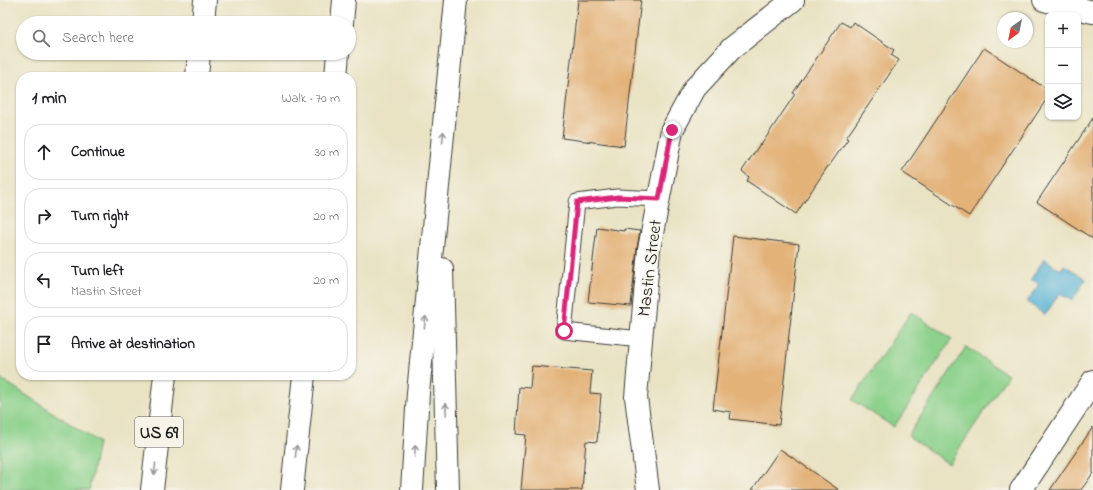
<!DOCTYPE html>
<html lang="en">
<head>
<meta charset="utf-8">
<style>
  body { margin:0; font-family:"Indie Flower",sans-serif; background:#f2f2f2; color:#202124 }
  .controls { position:absolute; right:12px; top:12px; display:grid; overflow:hidden; border-radius:8px; box-shadow:0 1px 3px #0004 }
  .controls button { width:36px; height:36px; display:grid; place-items:center; padding:0; border:0; border-bottom:1px solid #e0e0e0; background:#fff; color:#202124; font:20px sans-serif }
  .compass { position:absolute; left:997px; top:12px; width:36px; height:36px; border-radius:50%; background:#fff; box-shadow:0 1px 3px #0004; rotate:213deg }
  .stop { position:absolute; width:12px; height:12px; margin:-9px; border:3px solid #db2777; border-radius:50%; background:#fff }
  .stop.end { background:#db2777; border-color:#fff; box-shadow:0 1px 4px #0008 }
  .list { margin:0; padding:0; list-style:none }
  h2 { display:flex; justify-content:space-between; align-items:center; height:52px; margin:0; padding:0 16px; font-size:17px }
  h2 small { font-size:13px; font-weight:400; color:#757577 }
  .list li { display:grid; grid-template-columns:26px 1fr auto; gap:12px; align-items:center; box-sizing:border-box; height:56px; margin:0 8px 8px; padding:0 8px; border:1px solid #e0e0e0; border-radius:16px }
  .list b { display:block; font-size:15px; white-space:nowrap }
  .list p { margin:0; font-size:13px; white-space:nowrap; color:#757577 }
  .list em { font-size:13px; font-style:normal; color:#757577 }
  .icon { flex:none; width:22px; height:22px; fill:none; stroke:currentColor; stroke-width:2; stroke-linecap:round; stroke-linejoin:round }
  .map { position:relative; flex:none; width:1093px; height:490px; overflow:hidden }
  .search { position:absolute; background:#fff; box-shadow:0 1px 3px #0004; left:16px; top:16px; width:340px; height:44px; display:flex; align-items:center; gap:10px; box-sizing:border-box; padding:0 14px; border-radius:22px; color:#757577; font-size:15px }
  .panel { position:absolute; background:#fff; box-shadow:0 1px 3px #0004; left:16px; top:72px; width:340px; height:308px; border-radius:16px }
  .map>svg:first-child { display:block }
  .green { fill:#8cd18c; stroke:#547654 }
  .water { fill:#58b3d6; stroke:#3a6879 }
  .building { fill:#e3b279 }
  .lines { fill:none; stroke-linecap:round; stroke-linejoin:round }
  .service-casing { stroke:#3b3a35; stroke-width:17 }
  .minor-casing { stroke:#3b3a35; stroke-width:24 }
  .motorway-casing { stroke:#3b3a35; stroke-width:24 }
  .service { stroke:#fff; stroke-width:15 }
  .minor { stroke:#fff; stroke-width:22 }
  .motorway { stroke:#fff; stroke-width:22 }
  .oneway { stroke:#999 }
  .route { stroke:#db2777; stroke-width:5 }
  .labels { text-anchor:middle; stroke-width:3; stroke-linejoin:round; paint-order:stroke }
  .shield { fill:#f7f3e8; stroke:#5e5c59; stroke-width:1 }
  .shield-label { font-size:17px; font-weight:bold; fill:#1c1c1c }
  .street-label { font-size:18px; fill:#1c1c1c; stroke:#f7f3e8 }
</style>
</head>
<body>
<div class="map">
<svg width="1093" height="490" viewBox="0 0 1093 490">
  <rect width="100%" height="100%" fill="#f7f3e8"/>
  <filter id="ink" filterUnits="userSpaceOnUse"><feTurbulence type="fractalNoise" baseFrequency=".025" numOctaves="2"/><feDisplacementMap in="SourceGraphic" scale="8" xChannelSelector="R" yChannelSelector="G"/><feConvolveMatrix kernelMatrix="1 2 1 2 8 2 1 2 1" color-interpolation-filters="sRGB"/></filter>
  <filter id="wash" filterUnits="userSpaceOnUse"><feTurbulence type="fractalNoise" baseFrequency=".012" numOctaves="4" result="noise"/><feDisplacementMap in="SourceGraphic" scale="16" xChannelSelector="R" yChannelSelector="G"/><feGaussianBlur stdDeviation="0.9" result="paint"/><feColorMatrix in="noise" values="0 0 0 0 0 0 0 0 0 0 0 0 0 0 0 0 0 1.4 0 .05"/><feComposite in="paint" operator="in"/></filter>
  <g filter="url(#wash)">
    <rect width="100%" height="100%" fill="#e9e3c4"/>
    <g class="green">
      <polygon points="911,312 952,339 894,427 852,400"/>
      <polygon points="966,347 1008,375 949,464 908,436"/>
      <polygon points="0,378 98,442 89,490 0,490"/>
    </g>
    <polygon class="water" points="1044,259 1061,270 1064,265 1086,279 1072,301 1060,293 1045,315 1027,302 1039,284 1031,279"/>
    <g id="blocks">
      <g class="building">
        <polygon points="578,0 641,0 624,146 562,138"/>
        <polygon points="841,22 850,27 853,22 894,50 891,55 899,60 846,138 848,139 829,166 828,166 796,214 747,181 749,177 742,171 760,144 761,145 795,94 793,93"/>
        <polygon points="984,48 1048,90 1048,97 969,216 902,172"/>
        <polygon points="1093,118 1093,239 1037,202"/>
        <polygon points="597,227 624,231 624,229 640,231 637,248 631,306 588,302"/>
        <polygon points="733,236 799,244 779,425 730,419 731,412 713,409"/>
        <polygon points="532,366 592,371 590,393 601,394 597,442 586,441 582,490 521,490 526,435 516,434 519,387 530,388"/>
        <polygon points="1093,427 1093,473 1081,490 1050,490"/>
        <polygon points="780,449 812,471 839,490 752,490"/>
      </g>
    </g>
  </g>
  <g filter="url(#ink)">
    <use href="#blocks" fill-opacity="0" stroke="#3b3a35" stroke-width="1"/>
    <g class="lines">
      <defs>
        <polyline id="service" points="641,339 564,331 577,202 617,197 659,199"/>
        <g id="minor">
          <polyline points="1044,0 1093,12"/>
          <polyline points="648,490 636,397 649,249 672,130 695,88 732,48 793,0"/>
          <polyline points="1021,490 1093,381"/>
        </g>
        <g id="motorway">
          <polyline points="203,23 205,0"/>
          <polyline points="342,23 344,0"/>
          <polyline points="197,77 199,53"/>
          <polyline points="336,77 338,53"/>
          <polyline points="442,269 448,490"/>
          <polyline points="152,490 165,375"/>
          <polyline points="292,490 304,375"/>
          <polyline points="412,490 418,393 456,0"/>
        </g>
      </defs>
      <use href="#service" class="service-casing"/>
      <use href="#minor" class="minor-casing"/>
      <use href="#motorway" class="motorway-casing"/>
      <use href="#service" class="service"/>
      <use href="#minor" class="minor"/>
      <use href="#motorway" class="motorway"/>
    </g>
    <defs><path id="oneway-shaft" d="M-6 0H5M1.5-3L5.5 0L1.5 3" fill="none" stroke-width="1.6" stroke-linecap="round" stroke-linejoin="round"/></defs>
    <g class="oneway">
      <use href="#oneway-shaft" transform="translate(443 137) rotate(-85)"/>
      <use href="#oneway-shaft" transform="translate(425 322) rotate(-84)"/>
      <use href="#oneway-shaft" transform="translate(446 409) rotate(-92)"/>
      <use href="#oneway-shaft" transform="translate(296 451) rotate(-84)"/>
      <use href="#oneway-shaft" transform="translate(415 451) rotate(-86)"/>
      <use href="#oneway-shaft" transform="translate(155 469) rotate(96)"/>
    </g>
  </g>
  <g class="lines" filter="url(#ink)">
    <polyline class="route" points="564,331 577,202 618,197 659,199 672,130"/>
  </g>
  <g class="labels">
    <rect class="shield" x="135" y="417" width="48" height="30" rx="3"/>
    <g class="shield-label">
      <text x="159" y="438">US 69</text>
    </g>
    <g class="street-label">
      <text transform="translate(649 268) rotate(-83)" y="6">Mastin Street</text>
    </g>
  </g>
</svg>
<div class="controls">
<button>+</button>
<button>−</button>
<button><svg class="icon" aria-label="layers" viewBox="0 0 24 24"><path d="M12 4l9 5-9 5-9-5zM3 14l9 5 9-5"/></svg></button>
</div>
<svg class="compass" viewBox="-18 -18 36 36"><path d="M0-13l5 13h-10z" fill="#e53935"/><path d="M0 13l5-13h-10z" fill="#757577"/></svg>
<div class="stop" style="left:564px;top:331px"></div>
<div class="stop end" style="left:672px;top:130px"></div>
<div class="search"><svg class="icon" aria-label="search" viewBox="0 0 24 24"><circle cx="10" cy="10" r="6"/><path d="M15 15l6 6"/></svg>Search here</div>
<section class="panel">
<h2>1 min<small>Walk · 70 m</small></h2>
<ul class="list">
<li><svg class="icon" aria-label="ahead" viewBox="0 0 24 24"><path d="M12 20V5M6 11l6-6 6 6"/></svg><div><b>Continue</b></div><em>30 m</em></li>
<li><svg class="icon" aria-label="right" viewBox="0 0 24 24"><path d="M7 20v-9h11M14 6l5 5-5 5"/></svg><div><b>Turn right</b></div><em>20 m</em></li>
<li><svg class="icon" aria-label="left" viewBox="0 0 24 24"><path d="M17 20v-9H6M10 6l-5 5 5 5"/></svg><div><b>Turn left</b><p>Mastin Street</p></div><em>20 m</em></li>
<li><svg class="icon" aria-label="arrive" viewBox="0 0 24 24"><path d="M6 21V4h12l-3 4 3 4H6"/></svg><div><b>Arrive at destination</b></div></li>
</ul>
</section>
</div>
</body>
</html>
